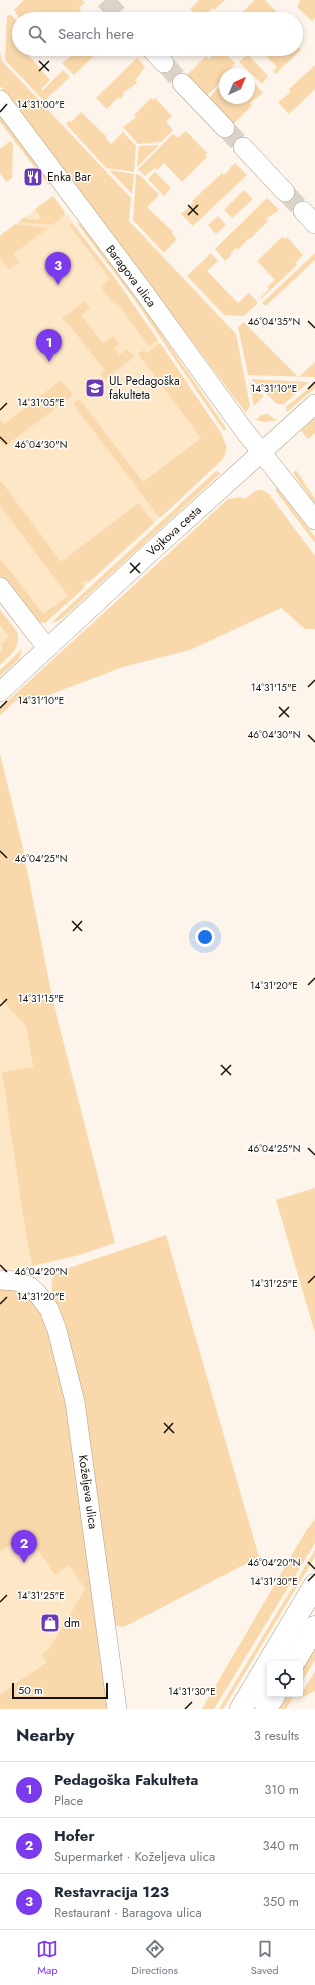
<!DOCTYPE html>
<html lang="en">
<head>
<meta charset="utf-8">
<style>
  body { margin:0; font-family:Jost,sans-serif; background:#f2f2f3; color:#1f2937 }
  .controls { position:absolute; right:12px; bottom:12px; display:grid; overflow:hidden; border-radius:4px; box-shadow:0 2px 6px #0003 }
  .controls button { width:36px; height:36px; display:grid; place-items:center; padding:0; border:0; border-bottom:1px solid #e0e1e3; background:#fff; color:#1f2937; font:20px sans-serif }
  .compass { position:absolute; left:219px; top:68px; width:36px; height:36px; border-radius:50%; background:#fff; box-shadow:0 2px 6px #0003; rotate:44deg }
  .scale { position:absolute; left:12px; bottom:10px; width:96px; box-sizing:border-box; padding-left:4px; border:2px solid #18120a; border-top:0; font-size:11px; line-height:14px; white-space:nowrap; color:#18120a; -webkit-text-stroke:3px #fff; paint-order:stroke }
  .you { position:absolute; left:205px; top:937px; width:14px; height:14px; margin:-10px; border:3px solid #fff; border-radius:50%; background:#1a73e8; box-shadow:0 0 0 6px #1a73e833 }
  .badge { display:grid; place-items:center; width:26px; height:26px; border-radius:50%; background:#7c3aed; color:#fff; font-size:13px; font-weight:700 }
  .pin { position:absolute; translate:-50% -33px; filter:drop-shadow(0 1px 2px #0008) }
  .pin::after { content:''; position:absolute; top:21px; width:14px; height:12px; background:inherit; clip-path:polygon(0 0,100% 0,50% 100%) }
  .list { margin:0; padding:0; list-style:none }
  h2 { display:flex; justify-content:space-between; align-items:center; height:52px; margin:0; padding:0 16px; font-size:17px }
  h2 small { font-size:13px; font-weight:400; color:#747a83 }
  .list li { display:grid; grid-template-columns:26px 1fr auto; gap:12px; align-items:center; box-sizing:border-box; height:56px; padding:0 16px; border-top:1px solid #e0e1e3 }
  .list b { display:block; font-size:15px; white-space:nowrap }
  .list p { margin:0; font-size:13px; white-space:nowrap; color:#747a83 }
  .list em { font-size:13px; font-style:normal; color:#747a83 }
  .icon { flex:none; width:22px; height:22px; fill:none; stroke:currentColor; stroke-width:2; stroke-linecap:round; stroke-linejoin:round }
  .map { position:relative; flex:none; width:315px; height:1709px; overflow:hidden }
  .search { position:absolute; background:#fff; box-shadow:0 2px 6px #0003; left:12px; right:12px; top:12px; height:44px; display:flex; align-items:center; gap:10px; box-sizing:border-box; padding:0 14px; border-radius:22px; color:#747a83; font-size:15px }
  .sheet { height:220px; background:#fff }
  nav { display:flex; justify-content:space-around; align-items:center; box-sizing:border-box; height:56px; border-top:1px solid #e0e1e3; background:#fff; font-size:11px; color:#747a83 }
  nav a { display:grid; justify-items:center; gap:2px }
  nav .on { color:#7c3aed }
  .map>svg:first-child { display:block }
  .built { fill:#fee7c7 }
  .green { fill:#f9d9ac }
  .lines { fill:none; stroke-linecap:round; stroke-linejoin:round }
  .minor-tunnel { stroke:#dbd3c9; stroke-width:19; stroke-dasharray:19 10; stroke-linecap:butt }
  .minor-casing { stroke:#ad9c84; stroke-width:20 }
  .major-casing { stroke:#ad9c84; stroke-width:23 }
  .minor { stroke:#fff; stroke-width:19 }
  .major { stroke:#fff; stroke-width:22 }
  .ticks { fill:none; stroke:#18120a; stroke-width:1.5 }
  .labels { text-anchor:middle; stroke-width:3; stroke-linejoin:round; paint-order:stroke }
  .poi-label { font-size:12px; fill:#18120a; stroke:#fff; text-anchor:start }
  .street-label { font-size:12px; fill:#18120a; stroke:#fff }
  .ticks-label { font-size:10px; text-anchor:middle; fill:#18120a; stroke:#fff; stroke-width:3; stroke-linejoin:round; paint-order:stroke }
</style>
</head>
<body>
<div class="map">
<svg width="315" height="1709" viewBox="0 0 315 1709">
  <rect width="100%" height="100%" fill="#fdf5eb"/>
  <g class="built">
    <polygon points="53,196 117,281 221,433 227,448 223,459 45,623 41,623 0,577 0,236"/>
    <polygon points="0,610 17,631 18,637 15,651 0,665"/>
    <polygon points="0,998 26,1026 33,1068 2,1072 24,1222 32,1266 0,1271"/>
    <polygon points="27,1533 55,1574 69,1565 85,1589 49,1649 41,1654 47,1662 0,1694 0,1552"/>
  </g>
  <g class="green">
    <polygon points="24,0 82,0 85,3 79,8 81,11 75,16 76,19 20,19 14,10"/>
    <polygon points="199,0 225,0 214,10 212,8 203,19 200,19 190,9"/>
    <polygon points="255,0 265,0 282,18 235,19"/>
    <polygon points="300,0 315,0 315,18 312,21 297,7"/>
    <polygon points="7,15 11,15 19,23 19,49 26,52 50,80 41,89 43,90 63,70 70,77 44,101 5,60"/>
    <polygon points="296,45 301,50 275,74 273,72 277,67 259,49 250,57 268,76 262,84 239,62 253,49 296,49"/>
    <polygon points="75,49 101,49 74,75 62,63 75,53 73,50"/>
    <polygon points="222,50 235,63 224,78 204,99 184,78 206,56 208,59"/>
    <polygon points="0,52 2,61 131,198 129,221 236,334 250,406 246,413 0,86"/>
    <polygon points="137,58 145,67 135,80 137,83 123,93 124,95 120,99 118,97 107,109 96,98"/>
    <polygon points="315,65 315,89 289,114 278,102 291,92 289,89"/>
    <polygon points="249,78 263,93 250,103 252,106 231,126 206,101 225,80 225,98 249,98"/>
    <polygon points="151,98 153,100 155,98 172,116 166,122 173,130 161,142 138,144 123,127 136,117 134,115"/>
    <polygon points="81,112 107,137 106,138 111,144 123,132 136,146 134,172 106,168 66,124 69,121 71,122"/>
    <polygon points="0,115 51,183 48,185 0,122"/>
    <polygon points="186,131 207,153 205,155 207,157 182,182 164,163 157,170 154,168 145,176 138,169 173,134 178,138"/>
    <polygon points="10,141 13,144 12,178 6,182 0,173 0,149"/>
    <polygon points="159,145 137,167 139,146"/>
    <polygon points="235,163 247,175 193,226 181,214 194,203 192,201 222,173 224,175 230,169 230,168"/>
    <polygon points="109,170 134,174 132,194"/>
    <polygon points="155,172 171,188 164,196 148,179"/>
    <polygon points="136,174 140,175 159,195 147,207 173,232 172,234 177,239 164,253 133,220"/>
    <polygon points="244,190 253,199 232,218 224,210"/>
    <polygon points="53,196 64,211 64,216 52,225 19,222 23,218 37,220 41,217 35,209"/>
    <polygon points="267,198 279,210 266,219 268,221 250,239 249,238 238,250 236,248 230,254 231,255 225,261 215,249"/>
    <polygon points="218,216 226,225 216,234 208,225"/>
    <polygon points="76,222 82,225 137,298 226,428 224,431 134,299"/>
    <polygon points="72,223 117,281 158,340 149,346 117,303 115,305 101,287 110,279 69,225"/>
    <polygon points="15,224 48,228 13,254 19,262 9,269 0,258 0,236"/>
    <polygon points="282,237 285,239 287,237 303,255 295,263 297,265 261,299 260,298 269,289 267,287 275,280 257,261"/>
    <polygon points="211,253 218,261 207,271 238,303 249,293 258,303 244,316 224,315 187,276"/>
    <polygon points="315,253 315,260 266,306 262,303"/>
    <polygon points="85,301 90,308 81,315 103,343 113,336 119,344 114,348 119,355 127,349 134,357 104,380 101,374 105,371 68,323 67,324 62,318"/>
    <polygon points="244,322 297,376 300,376 315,362 315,377 248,375 238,327"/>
    <polygon points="160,343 221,433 227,448 223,459 160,518 73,404 79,399 143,482 201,438 138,354 144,350 147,353"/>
    <polygon points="251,379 309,382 284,404 277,404"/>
    <polygon points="61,380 73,395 4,447 0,441 0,419 4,424"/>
    <polygon points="249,382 264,396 254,406"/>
    <polygon points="315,383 315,388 287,412 286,407"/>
    <polygon points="267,414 277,420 265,422 256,420 261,415"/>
    <polygon points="315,418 315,433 308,439 301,431"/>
    <polygon points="296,470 315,499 315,504 293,473"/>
    <polygon points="216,471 221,473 65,616 58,621 51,623"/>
    <polygon points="0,480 61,562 139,503 154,523 89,582 86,580 82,584 84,588 45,623 37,621 28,614 0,577 0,558 43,614 68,596 0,506"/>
    <polygon points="277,488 315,537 315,543 275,490"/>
    <polygon points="257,490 261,490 268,493 315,556 315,629 305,629 281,608 190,650 123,667 20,706 18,699 0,715 0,708 228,499 242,497 245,499"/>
    <path d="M0,610C21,636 27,640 0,665V653L3,648L1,644L9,637L0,625Z"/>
    <polygon points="22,649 19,659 0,676 0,670"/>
    <polygon points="0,754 22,844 52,997 115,1243 80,1255 32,1266 24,1222 2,1072 33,1067 26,1026 0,998"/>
    <polygon points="315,1188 315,1333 276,1200"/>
    <path d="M166,1235L259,1557L132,1623L123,1627L114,1625L59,1309C54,1298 49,1289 53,1276L66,1269Z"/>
    <polygon points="0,1286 11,1287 36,1299 53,1336 78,1463 110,1709 0,1709 0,1694 47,1662 41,1654 49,1649 85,1589 69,1565 55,1575 27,1533 0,1552"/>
    <polygon points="315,1519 315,1543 214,1709 202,1709 307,1529"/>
    <polygon points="315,1550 315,1557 223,1709 219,1709"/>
    <polygon points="315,1641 315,1660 300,1685 300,1666"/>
    <polygon points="315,1671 315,1691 298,1699"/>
    <polygon points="283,1694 295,1694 286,1709 274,1709"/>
  </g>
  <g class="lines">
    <g class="minor-tunnel">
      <polyline points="105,0 122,19"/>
      <polyline points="164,63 182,83"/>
      <polyline points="225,128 243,147"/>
      <polyline points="285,192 303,211"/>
    </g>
    <defs>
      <g id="minor">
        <polyline points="151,49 164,63"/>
        <polyline points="182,83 225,128"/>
        <polyline points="0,100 141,288 243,429 315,520"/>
        <polyline points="243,147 285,192"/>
        <polyline points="303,211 315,224"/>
        <polyline points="0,587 47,648"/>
        <polyline points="0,692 153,550 315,404"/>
        <polyline points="0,1280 16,1281 29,1286 36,1292 49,1309 57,1330 75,1402 117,1709"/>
      </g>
      <g id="major">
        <polyline points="293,1664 315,1627"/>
        <polyline points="241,1709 315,1585"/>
        <polyline points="266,1709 275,1694"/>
      </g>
    </defs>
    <use href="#minor" class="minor-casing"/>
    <use href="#major" class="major-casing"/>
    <use href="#minor" class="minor"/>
    <use href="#major" class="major"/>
  </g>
  <path class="ticks" d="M39,61L49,71M39,71L49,61M0,112L7,104M188,205L198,215M188,215L198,205M308,321L315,328M308,389L315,382M0,410L7,403M0,437L7,444M130,563L140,573M130,573L140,563M308,687L315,680M279,707L289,717M0,708L7,701M279,717L289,707M308,735L315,742M0,851L7,858M72,921L82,931M73,931L82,921M308,985L315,978M0,1006L7,999M221,1065L231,1075M221,1075L231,1065M308,1148L315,1155M0,1265L7,1272M308,1283L315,1276M0,1304L7,1297M164,1423L174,1433M164,1433L173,1423M308,1562L315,1569M308,1581L315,1574M0,1602L7,1595M185,1709L192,1702"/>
  <defs>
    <symbol id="restaurant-square" viewBox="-11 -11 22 22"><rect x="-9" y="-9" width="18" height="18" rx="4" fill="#683bb3" stroke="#fff"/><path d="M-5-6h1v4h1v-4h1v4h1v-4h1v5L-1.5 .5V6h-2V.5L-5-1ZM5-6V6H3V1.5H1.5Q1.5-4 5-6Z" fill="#fff"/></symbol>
    <symbol id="university-square" viewBox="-11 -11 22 22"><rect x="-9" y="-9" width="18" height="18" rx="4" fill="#683bb3" stroke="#fff"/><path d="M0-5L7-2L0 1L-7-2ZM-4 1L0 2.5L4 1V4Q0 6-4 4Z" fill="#fff"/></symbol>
    <symbol id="shop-square" viewBox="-11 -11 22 22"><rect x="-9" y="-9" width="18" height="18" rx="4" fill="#683bb3" stroke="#fff"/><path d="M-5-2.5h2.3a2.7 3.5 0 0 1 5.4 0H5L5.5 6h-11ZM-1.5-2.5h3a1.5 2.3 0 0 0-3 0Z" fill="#fff"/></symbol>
  </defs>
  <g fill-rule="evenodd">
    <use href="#restaurant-square" x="22" y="166" width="22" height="22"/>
    <use href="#university-square" x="84" y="377" width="22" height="22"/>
    <use href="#shop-square" x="39" y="1612" width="22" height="22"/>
  </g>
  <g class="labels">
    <g class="poi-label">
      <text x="47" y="181">Enka Bar</text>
      <text x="109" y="385">UL Pedagoška<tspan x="109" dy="14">fakulteta</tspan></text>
      <text x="64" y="1627">dm</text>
    </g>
    <g class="street-label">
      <text transform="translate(131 276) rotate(53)" y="4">Baragova ulica</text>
      <text transform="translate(174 531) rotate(-42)" y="4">Vojkova cesta</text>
      <text transform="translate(88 1492) rotate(82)" y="4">Koželjeva ulica</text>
    </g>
  </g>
  <g class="ticks-label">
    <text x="41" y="108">14°31'00"E</text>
    <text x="274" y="325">46°04'35"N</text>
    <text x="274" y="392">14°31'10"E</text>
    <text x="41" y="406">14°31'05"E</text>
    <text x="41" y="448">46°04'30"N</text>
    <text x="274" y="691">14°31'15"E</text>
    <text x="41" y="704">14°31'10"E</text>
    <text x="274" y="738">46°04'30"N</text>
    <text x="41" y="862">46°04'25"N</text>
    <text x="274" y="989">14°31'20"E</text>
    <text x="41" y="1002">14°31'15"E</text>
    <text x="274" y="1152">46°04'25"N</text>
    <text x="41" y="1275">46°04'20"N</text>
    <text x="274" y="1287">14°31'25"E</text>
    <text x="41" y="1300">14°31'20"E</text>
    <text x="274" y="1566">46°04'20"N</text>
    <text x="274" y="1585">14°31'30"E</text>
    <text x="41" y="1599">14°31'25"E</text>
    <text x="192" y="1695">14°31'30"E</text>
  </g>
</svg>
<div class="controls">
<button><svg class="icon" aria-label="locate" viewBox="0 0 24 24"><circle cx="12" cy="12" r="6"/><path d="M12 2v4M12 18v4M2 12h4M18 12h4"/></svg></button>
</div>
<svg class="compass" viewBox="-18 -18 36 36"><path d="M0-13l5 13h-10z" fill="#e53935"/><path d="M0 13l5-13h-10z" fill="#747a83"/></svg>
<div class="scale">50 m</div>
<div class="you"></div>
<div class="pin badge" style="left:49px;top:362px">1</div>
<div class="pin badge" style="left:24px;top:1563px">2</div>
<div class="pin badge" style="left:58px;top:285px">3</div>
<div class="search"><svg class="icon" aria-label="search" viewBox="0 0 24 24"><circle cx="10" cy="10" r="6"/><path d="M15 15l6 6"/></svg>Search here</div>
</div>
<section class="sheet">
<h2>Nearby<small>3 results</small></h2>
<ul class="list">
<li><span class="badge">1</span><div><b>Pedagoška Fakulteta</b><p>Place</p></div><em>310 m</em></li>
<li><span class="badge">2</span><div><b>Hofer</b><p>Supermarket · Koželjeva ulica</p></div><em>340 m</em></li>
<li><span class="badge">3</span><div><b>Restavracija 123</b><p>Restaurant · Baragova ulica</p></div><em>350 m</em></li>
</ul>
</section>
<nav>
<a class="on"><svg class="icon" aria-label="map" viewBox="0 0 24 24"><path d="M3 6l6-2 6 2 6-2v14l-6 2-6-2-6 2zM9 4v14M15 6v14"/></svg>Map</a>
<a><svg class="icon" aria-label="directions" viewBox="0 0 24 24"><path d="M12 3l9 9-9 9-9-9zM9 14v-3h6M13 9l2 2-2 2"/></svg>Directions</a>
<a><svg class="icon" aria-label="saved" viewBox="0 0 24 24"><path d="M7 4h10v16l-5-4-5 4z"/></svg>Saved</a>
</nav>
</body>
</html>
